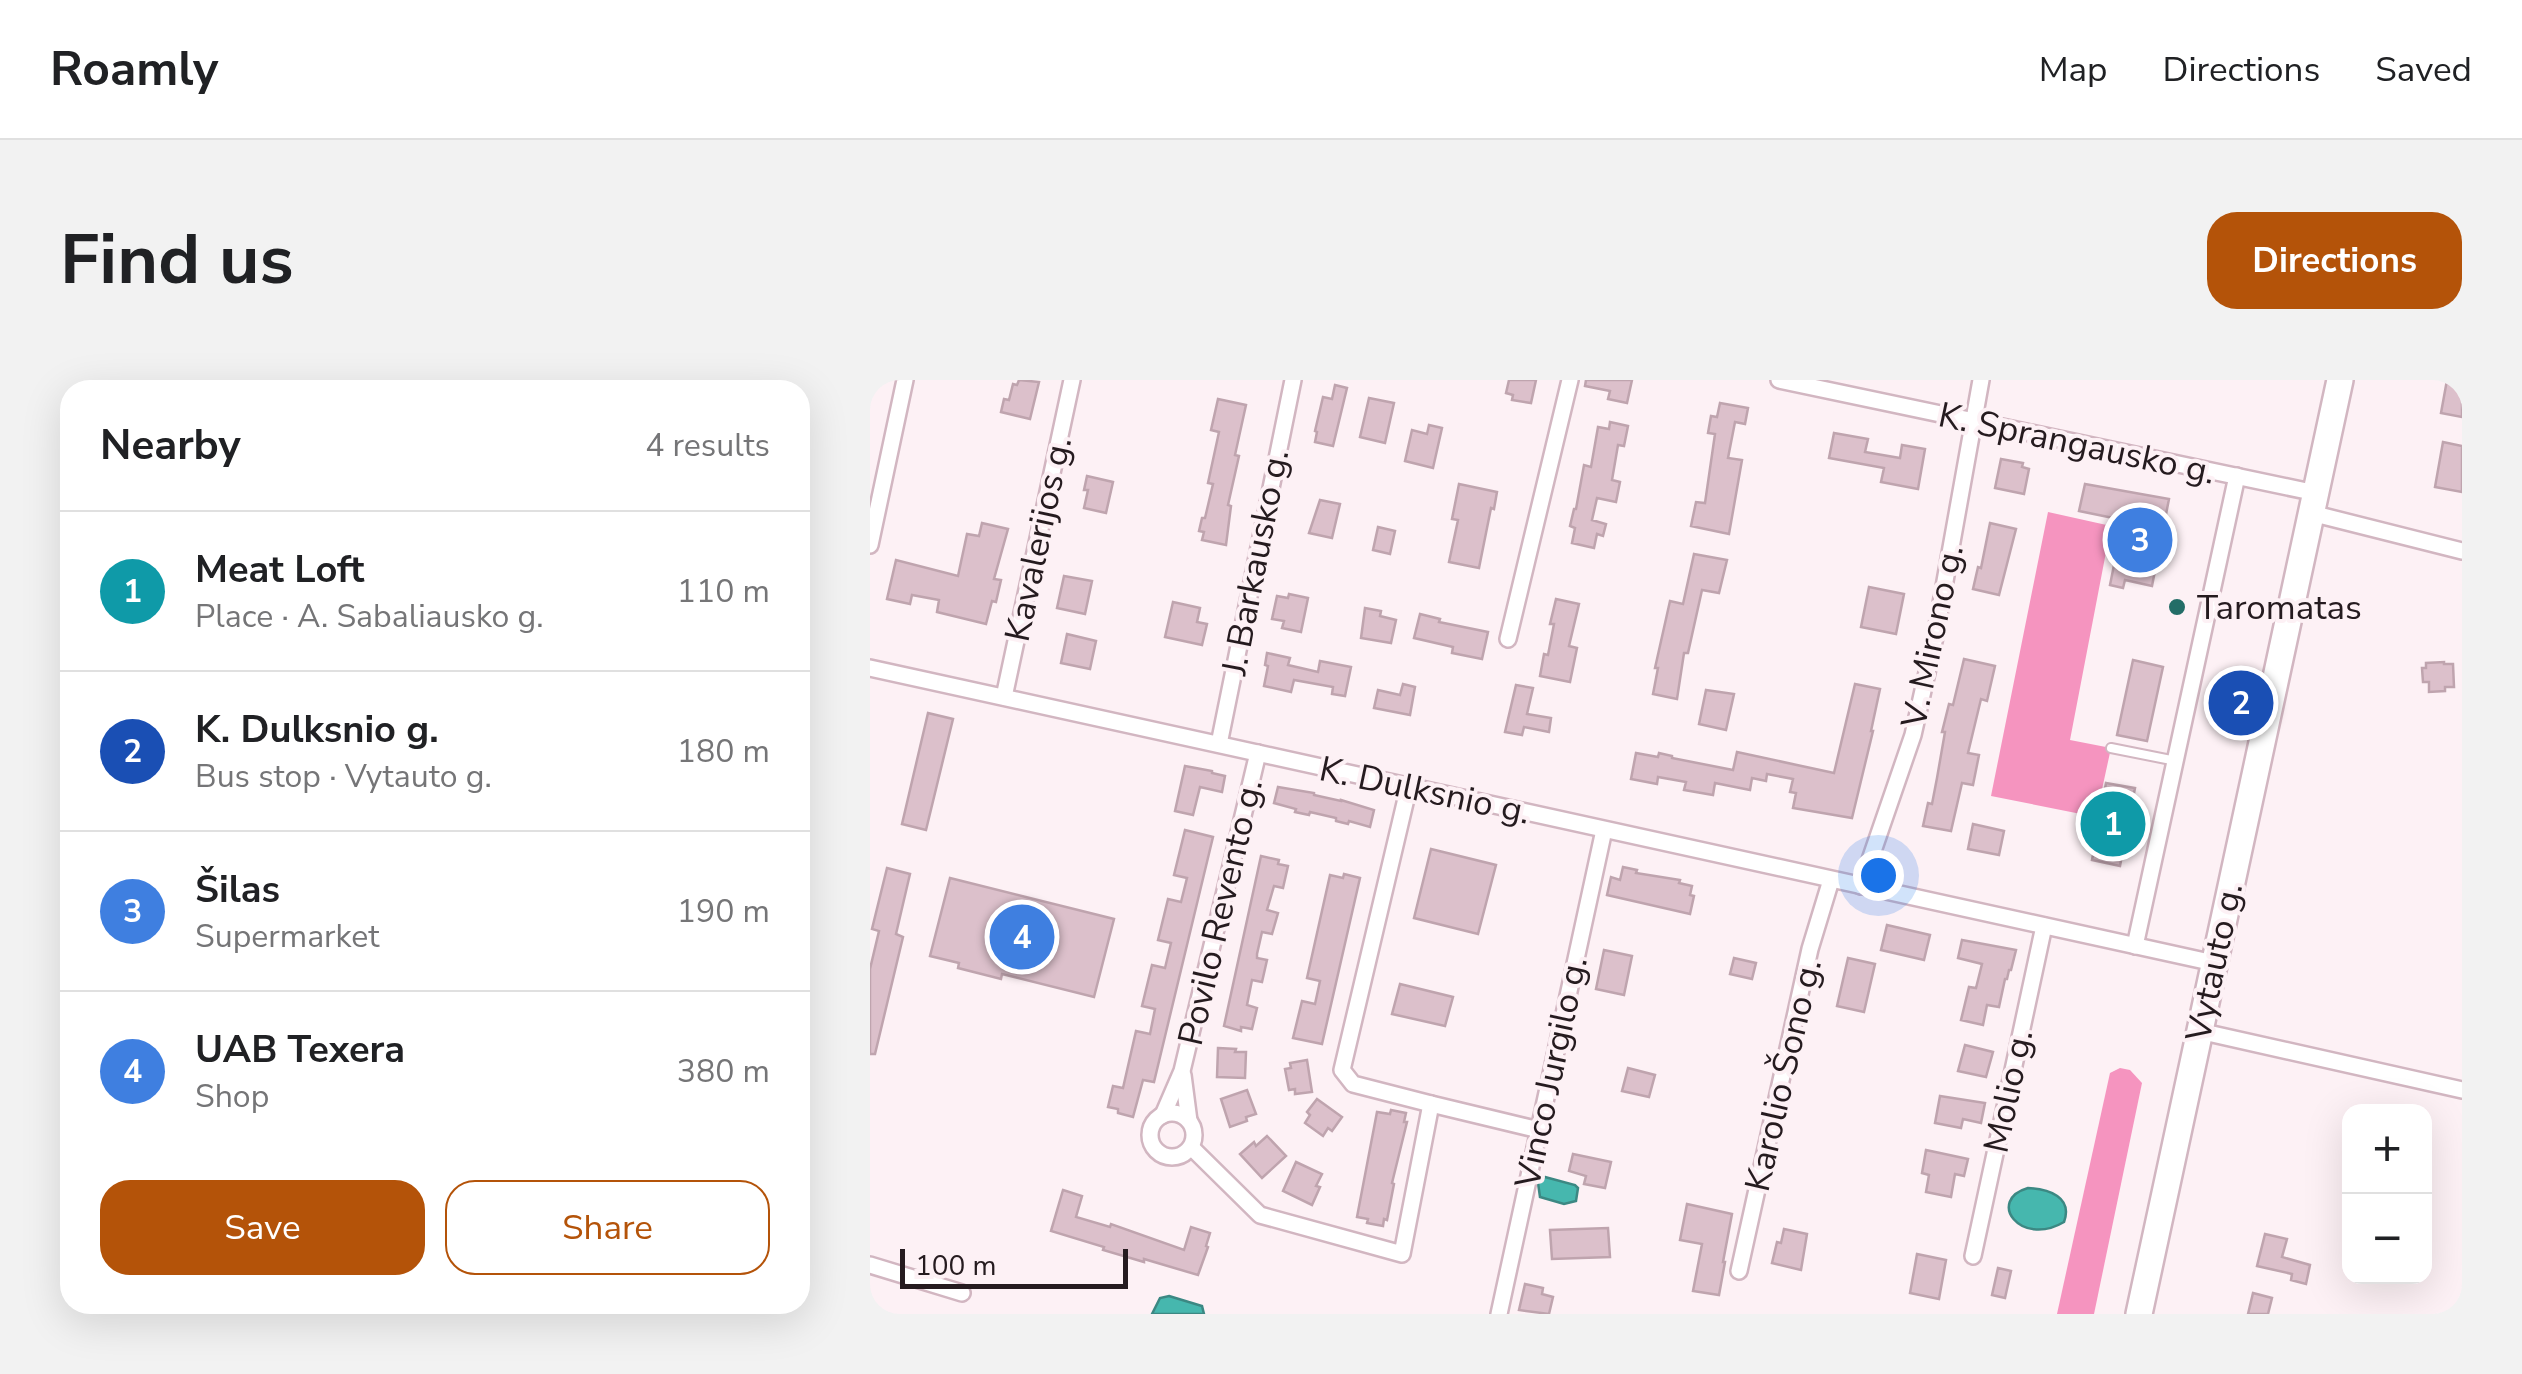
<!DOCTYPE html>
<html lang="en">
<head>
<meta charset="utf-8">
<style>
  body { margin:0; font-family:"Nunito Sans",sans-serif; background:#f2f2f2; color:#202124 }
  .controls { position:absolute; right:30px; bottom:30px; display:grid; overflow:hidden; border-radius:20px; box-shadow:0 10px 40px #0002 }
  .controls button { width:90px; height:90px; display:grid; place-items:center; padding:0; border:0; border-bottom:2px solid #e0e0e0; background:#fff; color:#202124; font:50px sans-serif }
  .scale { position:absolute; left:30px; bottom:25px; width:228px; box-sizing:border-box; padding-left:10px; border:5px solid #251b1f; border-top:0; font-size:28px; line-height:35px; white-space:nowrap; color:#251b1f; -webkit-text-stroke:8px #fdf1f5; paint-order:stroke }
  .you { position:absolute; left:1008px; top:495px; width:35px; height:35px; margin:-25px; border:8px solid #fff; border-radius:50%; background:#1a73e8; box-shadow:0 0 0 15px #1a73e833 }
  .badge { display:grid; place-items:center; width:65px; height:65px; border-radius:50%; background:#b45309; color:#fff; font-size:32px; font-weight:700 }
  .pin { position:absolute; translate:-50% -50%; border:5px solid #fff; box-shadow:0 2px 10px #0006 }
  .list { margin:0; padding:0; list-style:none }
  h2 { display:flex; justify-content:space-between; align-items:center; height:130px; margin:0; padding:0 40px; font-size:42px }
  h2 small { font-size:32px; font-weight:400; color:#757577 }
  .list li { display:grid; grid-template-columns:65px 1fr auto; gap:30px; align-items:center; box-sizing:border-box; height:160px; padding:0 40px; border-top:2px solid #e0e0e0 }
  .list b { display:block; font-size:38px; white-space:nowrap }
  .list p { margin:0; font-size:32px; white-space:nowrap; color:#757577 }
  .list em { font-size:32px; font-style:normal; color:#757577 }
  .actions { display:flex; gap:20px; padding:30px 40px }
  .actions a { flex:1; padding:22px 0; border:2px solid #b45309; border-radius:30px; text-align:center; font-size:35px; color:#b45309 }
  .actions .main { background:#b45309; color:#fff }
  .map { position:relative; flex:none; width:1592px; height:934px; overflow:hidden; border-radius:30px }
  header { display:flex; align-items:center; gap:60px; box-sizing:border-box; height:140px; padding:0 50px; background:#fff; border-bottom:2px solid #e0e0e0 }
  header strong { font-size:48px }
  nav { display:flex; gap:55px; margin-inline-start:auto; font-size:35px }
  .intro { display:flex; align-items:center; justify-content:space-between; box-sizing:border-box; height:240px; padding:0 60px }
  h1 { margin:0; font-size:70px }
  .button { padding:25px 45px; border-radius:30px; background:#b45309; color:#fff; font-size:35px; font-weight:700 }
  main { display:flex; gap:60px; padding:0 60px }
  aside { flex:1; background:#fff; border-radius:30px; box-shadow:0 10px 40px #0002 }
  .map>svg:first-child { display:block }
  .forest { fill:#f594bf }
  .water { fill:#46b7ae; stroke:#3c8883; stroke-width:2.5 }
  .building { fill:#dcc0cb; stroke:#bfa4ae; stroke-width:2.5 }
  .lines { fill:none; stroke-linecap:round; stroke-linejoin:round }
  .lane-casing { stroke:#d2b6c1; stroke-width:12 }
  .street-casing { stroke:#d2b6c1; stroke-width:20 }
  .primary-casing { stroke:#d2b6c1; stroke-width:30 }
  .lane { stroke:#fff; stroke-width:8 }
  .street { stroke:#fff; stroke-width:15 }
  .primary { stroke:#fff; stroke-width:25 }
  .poi-dot { fill:#236d67; stroke:#fdf1f5; stroke-width:4 }
  .labels { text-anchor:middle; stroke-width:8; stroke-linejoin:round; paint-order:stroke }
  .street-label { font-size:35px; fill:#251b1f; stroke:#fdf1f5 }
  .poi-label { font-size:35px; fill:#251b1f; stroke:#fdf1f5; text-anchor:start }
</style>
</head>
<body>
<header>
<strong>Roamly</strong>
<nav><a>Map</a><a>Directions</a><a>Saved</a></nav>
</header>
<div class="intro"><h1>Find us</h1><a class="button">Directions</a></div>
<main>
<aside>
<h2>Nearby<small>4 results</small></h2>
<ul class="list">
<li><span class="badge" style="background:#0f9aa8">1</span><div><b>Meat Loft</b><p>Place · A. Sabaliausko g.</p></div><em>110 m</em></li>
<li><span class="badge" style="background:#1a4fb4">2</span><div><b>K. Dulksnio g.</b><p>Bus stop · Vytauto g.</p></div><em>180 m</em></li>
<li><span class="badge" style="background:#3f7fe0">3</span><div><b>Šilas</b><p>Supermarket</p></div><em>190 m</em></li>
<li><span class="badge" style="background:#3f7fe0">4</span><div><b>UAB Texera</b><p>Shop</p></div><em>380 m</em></li>
</ul>
<div class="actions"><a class="main">Save</a><a>Share</a></div>
</aside>
<div class="map">
<svg width="1592" height="934" viewBox="0 0 1592 934">
  <rect width="100%" height="100%" fill="#fdf1f5"/>
  <g class="forest">
    <polygon points="1178,132 1241,146 1200,360 1241,368 1226,437 1121,416"/>
    <polygon points="1250,688 1260,690 1272,703 1224,934 1187,934 1240,693"/>
  </g>
  <g class="water">
    <polygon points="675,797 705,805 708,808 706,821 694,824 670,817 668,803 670,799"/>
    <path d="M1158,808C1179,809 1203,817 1194,842C1150,868 1116,820 1158,808Z"/>
    <polygon points="299,916 332,926 334,934 282,934 290,918"/>
  </g>
  <g class="building">
    <polygon points="149,0 169,2 160,39 131,32 134,19 139,20 143,4 147,5"/>
    <polygon points="639,0 666,0 661,23 642,20 643,15 636,13"/>
    <polygon points="716,0 762,0 757,23 738,19 740,11 715,6"/>
    <polygon points="1577,0 1592,0 1592,37 1571,33"/>
    <polygon points="465,5 477,8 463,66 445,62 447,52 445,51 453,17 462,19"/>
    <polygon points="499,18 524,23 515,63 490,57"/>
    <polygon points="348,19 376,25 365,75 369,76 358,125 361,126 356,165 332,160 334,152 329,151 332,138 335,138 343,104 338,103 349,52 341,50"/>
    <polygon points="850,23 878,28 875,44 865,42 858,78 872,80 859,154 821,146 826,122 835,123 845,54 838,53 841,36 847,37"/>
    <polygon points="740,42 758,46 754,66 748,65 742,100 750,102 746,122 727,118 722,140 736,144 733,156 727,154 724,168 702,163 705,148 700,146 704,129 706,129 714,85 721,87 728,47 739,49"/>
    <polygon points="559,45 572,48 563,88 535,81 542,50 557,54"/>
    <polygon points="964,53 998,59 995,72 1030,78 1032,65 1055,69 1048,109 1011,102 1014,88 959,78"/>
    <polygon points="1573,62 1592,66 1592,112 1565,107"/>
    <polygon points="1131,79 1153,83 1152,87 1159,89 1154,114 1125,108"/>
    <polygon points="217,96 243,102 236,133 214,128 218,110 214,110"/>
    <polygon points="589,104 627,112 624,129 621,128 609,188 579,182 588,140 582,139"/>
    <polygon points="1215,104 1299,119 1282,206 1255,200 1253,208 1240,205 1253,140 1209,131"/>
    <polygon points="450,120 470,124 462,158 439,153"/>
    <polygon points="112,143 138,149 124,199 131,200 126,222 122,221 116,244 67,232 69,220 42,215 40,224 17,219 26,180 88,196 97,154 109,156"/>
    <polygon points="1120,143 1146,149 1129,215 1103,209 1108,187 1111,188"/>
    <polygon points="508,147 525,151 520,174 503,170"/>
    <polygon points="824,174 857,180 849,213 832,210 818,273 814,273 807,319 783,314 788,288 785,288 800,221 813,224"/>
    <polygon points="194,196 222,201 215,234 187,228"/>
    <polygon points="999,207 1034,214 1026,254 991,247"/>
    <polygon points="419,214 438,218 431,252 412,248 414,241 402,239 407,216 418,218"/>
    <polygon points="686,219 709,224 699,266 707,268 700,302 670,296 674,274 678,275 684,244 680,244"/>
    <polygon points="303,222 330,228 327,242 337,244 332,265 295,257"/>
    <polygon points="495,228 511,231 510,236 526,240 521,263 491,258"/>
    <polygon points="550,234 570,239 569,242 618,252 612,279 582,273 583,267 544,258"/>
    <polygon points="197,254 226,261 220,289 191,283"/>
    <polygon points="397,273 420,278 418,285 448,292 450,281 481,287 475,316 462,314 463,307 424,300 421,312 394,306 398,286 395,285"/>
    <polygon points="1094,279 1125,286 1117,321 1111,319 1098,373 1109,375 1103,405 1092,403 1081,451 1053,446 1058,423 1062,424 1067,398 1075,352 1072,352 1079,324 1083,325"/>
    <polygon points="1263,280 1293,287 1277,361 1247,355"/>
    <polygon points="1574,282 1574,284 1583,284 1584,307 1575,307 1575,311 1559,312 1559,302 1553,302 1552,288 1556,288 1556,283"/>
    <polygon points="533,304 545,307 540,335 504,328 508,310 530,315"/>
    <polygon points="985,304 1010,309 1001,351 1003,351 982,438 923,428 926,413 920,412 923,399 897,394 896,401 882,398 880,410 845,403 843,415 814,410 816,402 788,397 787,404 761,399 766,373 788,377 789,373 802,376 802,378 863,390 867,372 964,393"/>
    <polygon points="646,305 663,308 657,334 681,338 679,352 654,347 652,355 635,352"/>
    <polygon points="836,310 864,314 856,350 829,344"/>
    <polygon points="58,333 83,339 56,450 32,444"/>
    <polygon points="315,386 342,391 342,393 355,396 352,412 330,407 323,435 305,431"/>
    <polygon points="1236,403 1265,408 1250,486 1222,480"/>
    <polygon points="408,407 444,413 444,415 471,421 471,420 504,430 500,447 479,441 478,444 466,441 466,438 440,432 439,435 425,432 426,429 404,423"/>
    <polygon points="1103,444 1134,451 1129,475 1098,469"/>
    <polygon points="315,450 343,457 284,702 273,700 263,737 248,733 248,729 238,727 243,706 253,708 266,651 280,654 285,629 272,626 282,585 295,588 301,563 288,560 298,519 311,522 317,498 304,495"/>
    <polygon points="561,469 626,485 608,554 544,538"/>
    <polygon points="391,476 409,480 408,484 418,486 413,508 404,506 397,530 408,533 402,554 392,552 387,574 387,578 397,580 392,602 382,600 377,625 387,628 382,649 371,647 371,651 354,646"/>
    <polygon points="753,487 767,490 766,493 810,500 809,503 822,506 820,515 824,516 820,534 737,515 741,497 750,500"/>
    <polygon points="17,488 40,494 26,554 33,557 5,674 0,674 0,589 9,551 2,549"/>
    <polygon points="474,494 490,498 452,664 423,658 432,621 445,624 450,601 437,598 460,495 473,498"/>
    <polygon points="80,498 244,539 224,617 132,594 131,599 88,588 89,583 60,576"/>
    <polygon points="1017,545 1060,555 1054,580 1011,570"/>
    <polygon points="1092,560 1146,570 1141,590 1139,590 1137,599 1135,599 1129,627 1117,625 1113,645 1091,640 1099,607 1106,608 1112,584 1088,578"/>
    <polygon points="734,570 762,576 754,615 726,609"/>
    <polygon points="864,578 886,583 882,599 860,594"/>
    <polygon points="978,578 1005,584 994,632 967,626"/>
    <polygon points="530,604 583,617 575,646 522,634"/>
    <polygon points="1095,665 1123,672 1116,697 1088,691"/>
    <polygon points="348,668 366,669 365,672 376,672 375,698 347,697"/>
    <polygon points="437,680 442,712 425,714 425,709 419,710 415,689 421,688 420,683"/>
    <polygon points="758,688 785,695 779,717 752,711"/>
    <polygon points="377,710 386,734 376,737 377,741 360,747 351,719"/>
    <polygon points="1070,716 1115,723 1111,743 1093,739 1091,748 1065,743"/>
    <polygon points="447,719 472,737 462,751 458,748 453,756 435,743 440,735 437,732"/>
    <polygon points="521,730 536,733 534,742 537,742 522,803 524,804 517,840 514,839 513,846 497,843 498,839 487,837 507,732 520,734"/>
    <polygon points="397,756 416,776 392,798 370,774 384,762 386,766"/>
    <polygon points="1056,770 1098,779 1094,796 1085,794 1081,817 1056,812 1059,795 1052,793"/>
    <polygon points="703,774 741,782 735,808 714,804 716,796 699,791"/>
    <polygon points="426,782 452,794 446,806 450,807 442,825 413,811"/>
    <polygon points="193,810 212,816 206,837 240,847 241,844 314,870 321,847 340,853 336,866 338,867 328,895 274,879 274,882 233,870 234,867 181,851"/>
    <polygon points="817,824 862,834 853,882 855,882 849,915 823,911 832,864 810,860"/>
    <polygon points="738,848 740,877 682,879 680,850"/>
    <polygon points="914,849 937,854 931,890 902,883 907,862 911,863"/>
    <polygon points="1395,854 1417,859 1412,877 1440,885 1436,904 1421,900 1422,894 1387,886"/>
    <polygon points="1047,874 1076,880 1069,919 1040,913"/>
    <polygon points="1128,888 1141,891 1135,918 1122,915"/>
    <polygon points="655,904 673,908 672,914 683,917 679,934 649,930"/>
    <polygon points="1383,913 1402,918 1398,934 1378,934"/>
  </g>
  <g class="lines">
    <defs>
      <polyline id="lane" points="1241,368 1306,381"/>
      <g id="street">
        <polyline points="909,0 1446,113"/>
        <polyline points="1441,133 1592,171"/>
        <polyline points="0,165 35,0"/>
        <polyline points="638,259 700,0"/>
        <polyline points="0,288 1344,583"/>
        <polyline points="134,317 202,0"/>
        <polyline points="349,364 423,0"/>
        <polyline points="991,506 1043,355 1065,257 1111,0"/>
        <polyline points="1265,566 1367,96"/>
        <polyline points="1329,651 1592,710"/>
        <polyline points="313,695 319,741"/>
        <polyline points="561,724 669,750"/>
        <circle cx="302" cy="755" r="22"/>
        <polyline points="293,735 312,691 388,373"/>
        <polyline points="321,767 390,835 532,874 561,724 483,704 472,690 539,406"/>
        <polyline points="1103,876 1174,546"/>
        <polyline points="0,885 92,913"/>
        <polyline points="869,891 940,569 961,500"/>
        <polyline points="629,934 734,450"/>
      </g>
      <polyline id="primary" points="1269,934 1470,0"/>
    </defs>
    <use href="#lane" class="lane-casing"/>
    <use href="#street" class="street-casing"/>
    <use href="#primary" class="primary-casing"/>
    <use href="#lane" class="lane"/>
    <use href="#street" class="street"/>
    <use href="#primary" class="primary"/>
  </g>
  <circle class="poi-dot" cx="1307" cy="227" r="10"/>
  <g class="labels">
    <g class="street-label">
      <text transform="translate(1207 63) rotate(12)" y="12">K. Sprangausko g.</text>
      <text transform="translate(168 159) rotate(-78)" y="12">Kavalerijos g.</text>
      <text transform="translate(385 182) rotate(-79)" y="12">J. Barkausko g.</text>
      <text transform="translate(1062 256) rotate(-78)" y="12">V. Mirono g.</text>
      <text transform="translate(555 410) rotate(12)" y="12">K. Dulksnio g.</text>
      <text transform="translate(350 532) rotate(-77)" y="12">Povilo Revento g.</text>
      <text transform="translate(1344 582) rotate(-78)" y="12">Vytauto g.</text>
      <text transform="translate(681 692) rotate(-78)" y="12">Vinco Jurgilo g.</text>
      <text transform="translate(913 695) rotate(-77)" y="12">Karolio Šono g.</text>
      <text transform="translate(1138 711) rotate(-78)" y="12">Molio g.</text>
    </g>
    <g class="poi-label">
      <text x="1327" y="239">Taromatas</text>
    </g>
  </g>
</svg>
<div class="controls">
<button>+</button>
<button>−</button>
</div>
<div class="scale">100 m</div>
<div class="you"></div>
<div class="pin badge" style="left:1243px;top:444px;background:#0f9aa8">1</div>
<div class="pin badge" style="left:1371px;top:323px;background:#1a4fb4">2</div>
<div class="pin badge" style="left:1270px;top:160px;background:#3f7fe0">3</div>
<div class="pin badge" style="left:152px;top:557px;background:#3f7fe0">4</div>
</div>
</main>
</body>
</html>
